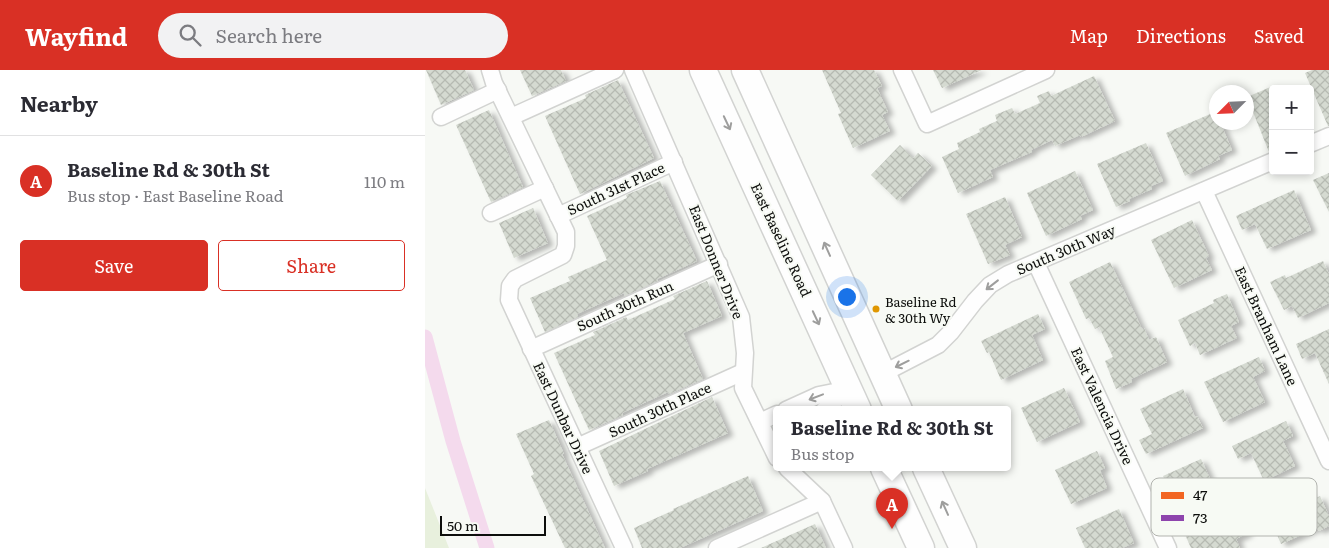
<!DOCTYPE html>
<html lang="en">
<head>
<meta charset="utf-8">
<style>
  body { margin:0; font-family:Literata,serif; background:#f2f2f3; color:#2b2b33 }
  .controls { position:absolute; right:15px; top:15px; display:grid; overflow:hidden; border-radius:5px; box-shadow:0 2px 8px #0003 }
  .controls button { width:45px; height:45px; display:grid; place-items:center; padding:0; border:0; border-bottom:1px solid #e1e1e2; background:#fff; color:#2b2b33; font:25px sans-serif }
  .compass { position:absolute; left:784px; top:15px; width:45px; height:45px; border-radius:50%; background:#fff; box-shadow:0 2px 8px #0003; rotate:246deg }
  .scale { position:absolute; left:15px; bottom:12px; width:106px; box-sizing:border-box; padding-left:5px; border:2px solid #0d0e0c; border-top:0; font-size:14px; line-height:18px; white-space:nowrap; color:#0d0e0c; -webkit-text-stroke:4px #f7faf4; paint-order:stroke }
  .you { position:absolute; left:421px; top:226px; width:18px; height:18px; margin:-12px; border:4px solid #fff; border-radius:50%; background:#1a73e8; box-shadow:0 0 0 8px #1a73e833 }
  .badge { display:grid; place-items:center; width:32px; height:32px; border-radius:50%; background:#d93025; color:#fff; font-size:16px; font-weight:700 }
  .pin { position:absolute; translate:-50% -41px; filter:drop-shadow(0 1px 2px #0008) }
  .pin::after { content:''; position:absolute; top:26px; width:18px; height:15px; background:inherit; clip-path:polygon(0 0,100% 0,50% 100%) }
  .popup { position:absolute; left:348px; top:336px; width:238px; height:65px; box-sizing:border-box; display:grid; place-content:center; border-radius:5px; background:#fff; filter:drop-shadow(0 1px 4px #0005); font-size:16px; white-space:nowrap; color:#7c7c81 }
  .popup b { font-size:19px; color:#2b2b33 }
  .popup::after { content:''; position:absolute; left:50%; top:100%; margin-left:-10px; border:10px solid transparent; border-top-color:#fff }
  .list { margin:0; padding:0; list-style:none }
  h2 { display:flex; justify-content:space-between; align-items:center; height:65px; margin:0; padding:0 20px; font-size:21px }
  h2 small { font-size:16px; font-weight:400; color:#7c7c81 }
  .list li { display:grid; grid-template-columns:32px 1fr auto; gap:15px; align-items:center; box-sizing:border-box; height:90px; padding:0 20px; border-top:1px solid #e1e1e2 }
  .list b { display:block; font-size:19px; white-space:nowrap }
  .list p { margin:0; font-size:16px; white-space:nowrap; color:#7c7c81 }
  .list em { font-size:16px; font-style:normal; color:#7c7c81 }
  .actions { display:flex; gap:10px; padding:15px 20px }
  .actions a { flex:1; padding:11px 0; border:1px solid #d93025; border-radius:5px; text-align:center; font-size:18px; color:#d93025 }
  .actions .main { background:#d93025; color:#fff }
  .icon { flex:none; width:28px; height:28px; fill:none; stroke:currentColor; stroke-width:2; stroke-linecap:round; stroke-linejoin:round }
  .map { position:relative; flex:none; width:904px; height:478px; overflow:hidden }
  header { display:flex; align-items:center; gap:30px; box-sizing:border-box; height:70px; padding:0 25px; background:#d93025; color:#fff }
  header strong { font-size:24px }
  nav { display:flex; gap:28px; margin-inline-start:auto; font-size:18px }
  .search { width:350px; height:45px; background:#f2f2f3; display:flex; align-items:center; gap:12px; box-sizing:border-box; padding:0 18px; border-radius:28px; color:#7c7c81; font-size:19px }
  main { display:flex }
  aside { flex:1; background:#fff }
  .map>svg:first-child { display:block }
  .green { fill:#e8f0dd }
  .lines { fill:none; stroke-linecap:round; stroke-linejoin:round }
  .canal { stroke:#f4daed; stroke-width:15 }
  .building { fill:url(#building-cross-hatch); filter:url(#shadow) }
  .street-casing { stroke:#d2d3d1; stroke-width:19 }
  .primary-casing { stroke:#d2d3d1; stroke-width:29 }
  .street { stroke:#fefefe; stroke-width:16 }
  .primary { stroke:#fefefe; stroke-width:26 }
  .oneway { stroke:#9e9e9d }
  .bus-dot { fill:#e09701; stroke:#f7faf4; stroke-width:2 }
  .labels { text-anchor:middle; stroke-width:4; stroke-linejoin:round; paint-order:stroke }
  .bus-label { font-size:13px; fill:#0d0e0c; stroke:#f7faf4; text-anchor:start }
  .street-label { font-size:14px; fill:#0d0e0c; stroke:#f7faf4 }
  .key { fill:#f7faf4; stroke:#b1b3ae; stroke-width:1 }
  .key-label { font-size:14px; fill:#0d0e0c }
</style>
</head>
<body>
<header>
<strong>Wayfind</strong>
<div class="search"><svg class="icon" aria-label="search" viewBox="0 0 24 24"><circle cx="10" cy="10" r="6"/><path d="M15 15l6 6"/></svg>Search here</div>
<nav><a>Map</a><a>Directions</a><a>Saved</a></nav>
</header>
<main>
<aside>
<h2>Nearby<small></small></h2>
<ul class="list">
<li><span class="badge">A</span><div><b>Baseline Rd &amp; 30th St</b><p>Bus stop · East Baseline Road</p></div><em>110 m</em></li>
</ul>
<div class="actions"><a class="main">Save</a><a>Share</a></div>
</aside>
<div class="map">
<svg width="904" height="478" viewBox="0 0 904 478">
  <defs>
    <pattern id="building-cross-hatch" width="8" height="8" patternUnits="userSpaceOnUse" patternTransform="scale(1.25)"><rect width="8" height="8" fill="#d5dad1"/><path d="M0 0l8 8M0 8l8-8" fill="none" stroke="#b6bab2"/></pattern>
    <filter id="shadow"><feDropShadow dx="5.5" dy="3" stdDeviation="2.5" flood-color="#0004"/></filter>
  </defs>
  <rect width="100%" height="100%" fill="#f7f9f5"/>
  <polygon class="green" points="0,418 24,478 0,478"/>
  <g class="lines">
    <polyline class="canal" points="0,267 28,371 62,478"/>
  </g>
  <g class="building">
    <polygon points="1,0 40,0 49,20 16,35"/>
    <polygon points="95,0 136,0 141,11 107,26"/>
    <polygon points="397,0 449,0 457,16 452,18 463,42 457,45 465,61 428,78 413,44 416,43"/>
    <polygon points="508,0 557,0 517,18"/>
    <polygon points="887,0 904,0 904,56 903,56 880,3"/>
    <polygon points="669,6 690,51 656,67 655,65 630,76 627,70 606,80 607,82 565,100 568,107 533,123 517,87 534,79 532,73 555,62 554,59 572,51 570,45 587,38 590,44 615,33 612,26 624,21 626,26"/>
    <polygon points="193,10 229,88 155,124 120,46 161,28 160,25"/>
    <polygon points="848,16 848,81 844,82 822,27"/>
    <polygon points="64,40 98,117 66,132 31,55"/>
    <polygon points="790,42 792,52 795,52 807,80 793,86 795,89 760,106 741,63"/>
    <polygon points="721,73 738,111 726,116 727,119 704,129 705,131 691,137 672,94"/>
    <polygon points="475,75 488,88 493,83 507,96 473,131 446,105"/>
    <polygon points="650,101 668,140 655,146 657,149 621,166 602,123"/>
    <polygon points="904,103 904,142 888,110"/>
    <polygon points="235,111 272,191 232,209 233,211 200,226 199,223 152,244 153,247 120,262 105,228 145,211 143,207 182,190 162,146 202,128 201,125"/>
    <polygon points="869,120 886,160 842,179 830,154 817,160 811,146"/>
    <polygon points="580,127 597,167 580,175 585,185 563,194 541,144"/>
    <polygon points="108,138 123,173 89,188 74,153"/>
    <polygon points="767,150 784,186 781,188 787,200 749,218 726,170"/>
    <polygon points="898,191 904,204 904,233 873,248 867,236 859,240 845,212 860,205 861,208"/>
    <polygon points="685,192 717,259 719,258 724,270 731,267 742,292 706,309 707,312 691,319 680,291 688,287 674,257 670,259 664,248 661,249 644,212"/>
    <polygon points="282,211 297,246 258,263 278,309 244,324 243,322 197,343 198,345 164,360 129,283 170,265 168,262 197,249 201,247 203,250 250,229 248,226"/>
    <polygon points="802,224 814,252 806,256 812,268 775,285 770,273 765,276 753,250 789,233 788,230"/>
    <polygon points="613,244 620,259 607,265 618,290 576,310 564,282 562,283 556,271"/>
    <polygon points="904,259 904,314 890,283 877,289 871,274"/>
    <polygon points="834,287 840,301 828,307 840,332 798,352 779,312"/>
    <polygon points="639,318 655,352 612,372 596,338"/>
    <polygon points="758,319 770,347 772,346 778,358 721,384 714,370 727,364 715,339"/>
    <polygon points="287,327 303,363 222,399 223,401 189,416 174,381"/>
    <polygon points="124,350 139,384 137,384 180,478 140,478 106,406 109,404 91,364"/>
    <polygon points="861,351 868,366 858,371 870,396 839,411 826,383 813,389 807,376"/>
    <polygon points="672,381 680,398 675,400 682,418 646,434 630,400"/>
    <polygon points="776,389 807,456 818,451 823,463 811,469 815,478 766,478 750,442 740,419 744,418 738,406"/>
    <polygon points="323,406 338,441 255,478 217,478 209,458 249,440 248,439"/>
    <polygon points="882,418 887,430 895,426 904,446 904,456 894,461 892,458 856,474 845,449 850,446 845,434"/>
    <polygon points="694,439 709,473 697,478 660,478 651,458"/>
    <polygon points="390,454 401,478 336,478"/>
  </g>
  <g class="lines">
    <defs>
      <g id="street">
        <polyline points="65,0 69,13 141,162 141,176 138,185 90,209 85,216 84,230 199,478"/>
        <polyline points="208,0 316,247 320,283 318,318 352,388"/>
        <polyline points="477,0 502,54 621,0"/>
        <polyline points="16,47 73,20"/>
        <polyline points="86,47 190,0"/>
        <polyline points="885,74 904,66"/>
        <polyline points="779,121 904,391"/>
        <polyline points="66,143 120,118"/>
        <polyline points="133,146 249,92"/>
        <polyline points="611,193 743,478"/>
        <polyline points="106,279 294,194"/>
        <polyline points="457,304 513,275 526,262 550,231 565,215 583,204 848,91"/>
        <polyline points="361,340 394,325 424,319"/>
        <polyline points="399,340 422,320"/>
        <polyline points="335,352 352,344"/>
        <polyline points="152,377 318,302"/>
        <polyline points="362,398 397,431 419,478"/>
        <polyline points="292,478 397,431"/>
      </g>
      <g id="primary">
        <polyline points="278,0 433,340"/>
        <polyline points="320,0 474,340"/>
        <polyline points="459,398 496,478"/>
        <polyline points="501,398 538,478"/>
      </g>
    </defs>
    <use href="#street" class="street-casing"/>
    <use href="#primary" class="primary-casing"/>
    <use href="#street" class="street"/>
    <use href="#primary" class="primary"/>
  </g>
  <defs><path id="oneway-shaft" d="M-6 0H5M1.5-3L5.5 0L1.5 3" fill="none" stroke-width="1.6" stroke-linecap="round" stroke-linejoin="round" transform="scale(1.25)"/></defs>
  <g class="oneway">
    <use href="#oneway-shaft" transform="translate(302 53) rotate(65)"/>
    <use href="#oneway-shaft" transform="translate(402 179) rotate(-114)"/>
    <use href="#oneway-shaft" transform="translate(567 215) rotate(142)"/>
    <use href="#oneway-shaft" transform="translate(391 248) rotate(65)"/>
    <use href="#oneway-shaft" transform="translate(477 294) rotate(154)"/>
    <use href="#oneway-shaft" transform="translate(391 327) rotate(159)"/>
    <use href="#oneway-shaft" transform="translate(520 438) rotate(-114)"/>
  </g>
  <circle class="bus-dot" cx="451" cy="239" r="4.5"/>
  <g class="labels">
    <g class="bus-label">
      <text x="460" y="237">Baseline Rd<tspan x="460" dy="16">&amp; 30th Wy</tspan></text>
    </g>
    <g class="street-label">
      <text transform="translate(191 119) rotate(-25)" y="5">South 31st Place</text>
      <text transform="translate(356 170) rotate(65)" y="5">East Baseline Road</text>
      <text transform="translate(641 180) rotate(-23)" y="5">South 30th Way</text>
      <text transform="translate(291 192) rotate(68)" y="5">East Donner Drive</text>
      <text transform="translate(200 236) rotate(-24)" y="5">South 30th Run</text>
      <text transform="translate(841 256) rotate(65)" y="5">East Branham Lane</text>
      <text transform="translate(677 336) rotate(65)" y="5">East Valencia Drive</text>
      <text transform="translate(235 340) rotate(-25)" y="5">South 30th Place</text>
      <text transform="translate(138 348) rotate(65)" y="5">East Dunbar Drive</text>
    </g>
  </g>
  <rect x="726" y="408" width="166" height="58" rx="8" class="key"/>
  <rect x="736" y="422" width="23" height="7" fill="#f26522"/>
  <rect x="736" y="445" width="23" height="6" fill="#8e44ad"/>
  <g class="key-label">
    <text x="768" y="430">47</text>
    <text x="768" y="453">73</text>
  </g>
</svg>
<div class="controls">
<button>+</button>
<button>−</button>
</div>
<svg class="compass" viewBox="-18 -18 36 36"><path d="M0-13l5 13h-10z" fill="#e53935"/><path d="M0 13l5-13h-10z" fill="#7c7c81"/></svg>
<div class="scale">50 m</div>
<div class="you"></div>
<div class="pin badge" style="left:467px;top:459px">A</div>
<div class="popup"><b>Baseline Rd &amp; 30th St</b>Bus stop</div>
</div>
</main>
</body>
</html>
